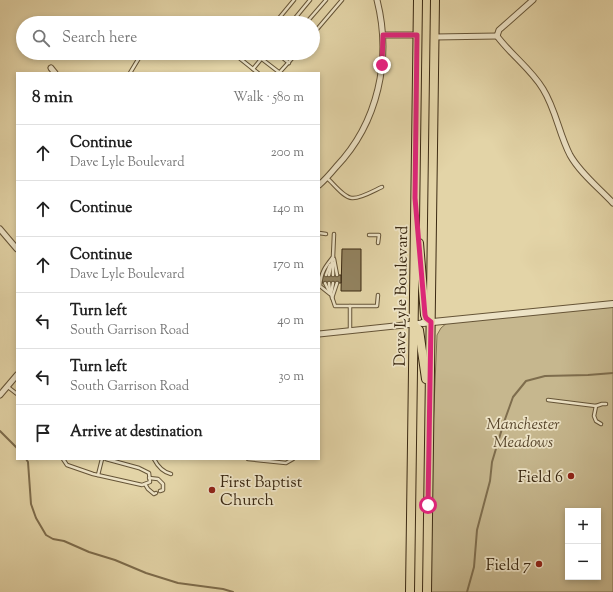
<!DOCTYPE html>
<html lang="en">
<head>
<meta charset="utf-8">
<style>
  body { margin:0; font-family:"Sorts Mill Goudy",serif; background:#f2f2f2; color:#222 }
  .controls { position:absolute; right:12px; bottom:12px; display:grid; overflow:hidden; border-radius:0px; box-shadow:0 2px 6px #0003 }
  .controls button { width:36px; height:36px; display:grid; place-items:center; padding:0; border:0; border-bottom:1px solid #e0e0e0; background:#fff; color:#222; font:20px sans-serif }
  .stop { position:absolute; width:12px; height:12px; margin:-9px; border:3px solid #db2777; border-radius:50%; background:#fff }
  .stop.end { background:#db2777; border-color:#fff; box-shadow:0 1px 4px #0008 }
  .list { margin:0; padding:0; list-style:none }
  h2 { display:flex; justify-content:space-between; align-items:center; height:52px; margin:0; padding:0 16px; font-size:17px }
  h2 small { font-size:13px; font-weight:400; color:#767676 }
  .list li { display:grid; grid-template-columns:26px 1fr auto; gap:12px; align-items:center; box-sizing:border-box; height:56px; padding:0 16px; border-top:1px solid #e0e0e0 }
  .list b { display:block; font-size:15px; white-space:nowrap }
  .list p { margin:0; font-size:13px; white-space:nowrap; color:#767676 }
  .list em { font-size:13px; font-style:normal; color:#767676 }
  .icon { flex:none; width:22px; height:22px; fill:none; stroke:currentColor; stroke-width:2; stroke-linecap:round; stroke-linejoin:round }
  .map { position:relative; flex:none; width:613px; height:592px; overflow:hidden }
  .search { position:absolute; background:#fff; box-shadow:0 2px 6px #0003; left:16px; top:16px; width:304px; height:44px; display:flex; align-items:center; gap:10px; box-sizing:border-box; padding:0 14px; border-radius:22px; color:#767676; font-size:15px }
  .panel { position:absolute; background:#fff; box-shadow:0 2px 6px #0003; left:16px; top:72px; width:304px; height:388px; border-radius:0px }
  .map>svg:first-child { display:block }
  .green { fill:#c6b78e; stroke:#807050; fill-rule:evenodd }
  .lines { fill:none; stroke-linecap:round; stroke-linejoin:round }
  .stream { stroke:#7e6d4d; stroke-width:2 }
  .building { fill:#92825f; stroke:#3b2912 }
  .service-casing { stroke:#655437; stroke-width:4.5 }
  .minor-casing { stroke:#655437; stroke-width:7 }
  .tertiary-casing { stroke:#655437; stroke-width:8 }
  .primary-casing { stroke:#3b2912; stroke-width:10 }
  .service { stroke:#ede3c6; stroke-width:2.5 }
  .minor { stroke:#ede3c6; stroke-width:5 }
  .tertiary { stroke:#ede3c6; stroke-width:6 }
  .primary { stroke:#e3d4a7; stroke-width:8 }
  .route { stroke:#db2777; stroke-width:5 }
  .poi-dot { fill:#8f2418; stroke:#ede3c6; stroke-width:1.5 }
  .labels { text-anchor:middle; stroke-width:3.5; stroke-linejoin:round; paint-order:stroke }
  .street-label { font-size:16px; fill:#3b2912; stroke:#ede3c6 }
  .park-label { font-size:16px; font-style:italic; fill:#57452b; stroke:#ede3c6 }
  .poi-label { font-size:16px; fill:#3b2912; stroke:#ede3c6; text-anchor:end }
</style>
</head>
<body>
<div class="map">
<svg width="613" height="592" viewBox="0 0 613 592">
  <rect width="100%" height="100%" fill="#e3d4a7"/>
  <filter id="stains"><feTurbulence type="fractalNoise" baseFrequency=".005" numOctaves="4"/><feColorMatrix values="0 0 0 0 .2 0 0 0 0 .09 0 0 0 0 .02 0 0 0 .5 -.17"/></filter>
  <radialGradient id="worn" r=".72"><stop offset=".6" stop-color="#630" stop-opacity="0"/><stop offset="1" stop-color="#630" stop-opacity=".3"/></radialGradient>
  <path class="green" d="M613,307V592H430L431,479L437,335L441,328L448,322ZM568,511H598V577H568Z"/>
  <g class="lines">
    <g class="stream">
      <polyline points="0,431 17,448"/>
      <polyline points="26,459 28,462 31,504 36,518 46,535 53,539 64,541 89,552 115,560 146,573 178,583 223,589 233,592"/>
      <polyline points="467,592 474,567 477,530 490,481 492,462 504,422 513,397 526,381 545,376 588,375 613,373"/>
    </g>
  </g>
  <g class="building">
    <polygon points="342,249 361,249 361,291 341,291"/>
    <polygon points="323,275 341,275 341,283 322,283"/>
  </g>
  <g class="lines">
    <defs>
      <g id="service">
        <polyline points="275,23 294,0"/>
        <polyline points="291,23 310,0"/>
        <polyline points="306,23 326,0"/>
        <polyline points="313,34 342,0"/>
        <polyline points="233,53 258,73"/>
        <polyline points="254,53 280,73"/>
        <polyline points="277,53 289,63"/>
        <polyline points="253,69 266,53"/>
        <polyline points="130,73 142,53"/>
        <polyline points="279,73 297,53"/>
        <path d="M327,178C333,183 344,198 352,198C360,199 375,190 382,187"/>
        <polyline points="319,233 326,234"/>
        <polyline points="369,235 379,235 378,243"/>
        <polyline points="334,259 337,275"/>
        <polyline points="326,275 330,265"/>
        <polyline points="329,275 333,257 334,234"/>
        <polyline points="333,275 333,263"/>
        <polyline points="325,283 329,291"/>
        <polyline points="329,283 330,291 335,306 377,306 378,295"/>
        <path d="M330,294L320,286C321,272 325,267 333,257"/>
        <polyline points="331,294 333,283"/>
        <polyline points="332,298 337,283"/>
        <polyline points="350,306 350,331"/>
        <polyline points="8,387 17,394"/>
        <polyline points="548,400 596,406"/>
        <polyline points="601,424 596,421 594,416 596,406 602,404 606,404"/>
        <polyline points="63,459 67,465 93,474 142,485 150,482 149,473 139,468 106,459"/>
        <path d="M154,459C158,467 163,472 171,474"/>
        <polyline points="248,459 286,463 293,459"/>
        <polyline points="98,475 102,459"/>
        <polyline points="149,478 158,479 163,484 163,490 160,491"/>
        <polyline points="145,484 148,489 154,494 156,493"/>
      </g>
      <g id="minor">
        <polyline points="383,35 417,35"/>
        <path d="M497,36C511,55 531,69 543,89C556,110 559,134 570,155C580,173 599,188 613,203"/>
        <polyline points="497,36 499,30 533,0"/>
        <polyline points="435,37 497,36"/>
        <polyline points="51,68 55,73"/>
        <path d="M319,185C325,180 331,173 336,167C378,123 392,59 377,0"/>
        <polyline points="0,229 17,249"/>
        <polyline points="319,334 423,323"/>
        <polyline points="0,395 17,375"/>
      </g>
      <polyline id="tertiary" points="423,323 613,304"/>
      <g id="primary">
        <polyline points="419,243 425,315 426,318 431,322"/>
        <polyline points="413,324 419,330 426,379"/>
        <polyline points="410,592 418,0"/>
        <polyline points="427,592 435,0"/>
      </g>
    </defs>
    <use href="#service" class="service-casing"/>
    <use href="#minor" class="minor-casing"/>
    <use href="#tertiary" class="tertiary-casing"/>
    <use href="#primary" class="primary-casing"/>
    <use href="#service" class="service"/>
    <use href="#minor" class="minor"/>
    <use href="#tertiary" class="tertiary"/>
    <use href="#primary" class="primary"/>
  </g>
  <g class="lines">
    <polyline class="route" points="382,65 383,35 417,35 415,198 425,315 426,318 431,322 428,505"/>
  </g>
  <g class="poi-dot">
    <circle cx="571" cy="476" r="4"/>
    <circle cx="212" cy="490" r="4"/>
    <circle cx="539" cy="564" r="4"/>
  </g>
  <g class="labels">
    <g class="street-label">
      <text transform="translate(400 296) rotate(-89)" y="6">Dave Lyle Boulevard</text>
    </g>
    <g class="park-label">
      <text x="523" y="429">Manchester<tspan x="523" dy="18">Meadows</tspan></text>
    </g>
    <g class="poi-label">
      <text x="563" y="482">Field 6</text>
      <text x="220" y="487" text-anchor="start">First Baptist<tspan x="220" dy="18">Church</tspan></text>
      <text x="531" y="570">Field 7</text>
    </g>
  </g>
  <rect width="100%" height="100%" filter="url(#stains)"/>
  <rect width="100%" height="100%" fill="url(#worn)"/>
</svg>
<div class="controls">
<button>+</button>
<button>−</button>
</div>
<div class="stop" style="left:428px;top:505px"></div>
<div class="stop end" style="left:382px;top:65px"></div>
<div class="search"><svg class="icon" aria-label="search" viewBox="0 0 24 24"><circle cx="10" cy="10" r="6"/><path d="M15 15l6 6"/></svg>Search here</div>
<section class="panel">
<h2>8 min<small>Walk · 580 m</small></h2>
<ul class="list">
<li><svg class="icon" aria-label="ahead" viewBox="0 0 24 24"><path d="M12 20V5M6 11l6-6 6 6"/></svg><div><b>Continue</b><p>Dave Lyle Boulevard</p></div><em>200 m</em></li>
<li><svg class="icon" aria-label="ahead" viewBox="0 0 24 24"><path d="M12 20V5M6 11l6-6 6 6"/></svg><div><b>Continue</b></div><em>140 m</em></li>
<li><svg class="icon" aria-label="ahead" viewBox="0 0 24 24"><path d="M12 20V5M6 11l6-6 6 6"/></svg><div><b>Continue</b><p>Dave Lyle Boulevard</p></div><em>170 m</em></li>
<li><svg class="icon" aria-label="left" viewBox="0 0 24 24"><path d="M17 20v-9H6M10 6l-5 5 5 5"/></svg><div><b>Turn left</b><p>South Garrison Road</p></div><em>40 m</em></li>
<li><svg class="icon" aria-label="left" viewBox="0 0 24 24"><path d="M17 20v-9H6M10 6l-5 5 5 5"/></svg><div><b>Turn left</b><p>South Garrison Road</p></div><em>30 m</em></li>
<li><svg class="icon" aria-label="arrive" viewBox="0 0 24 24"><path d="M6 21V4h12l-3 4 3 4H6"/></svg><div><b>Arrive at destination</b></div></li>
</ul>
</section>
</div>
</body>
</html>
